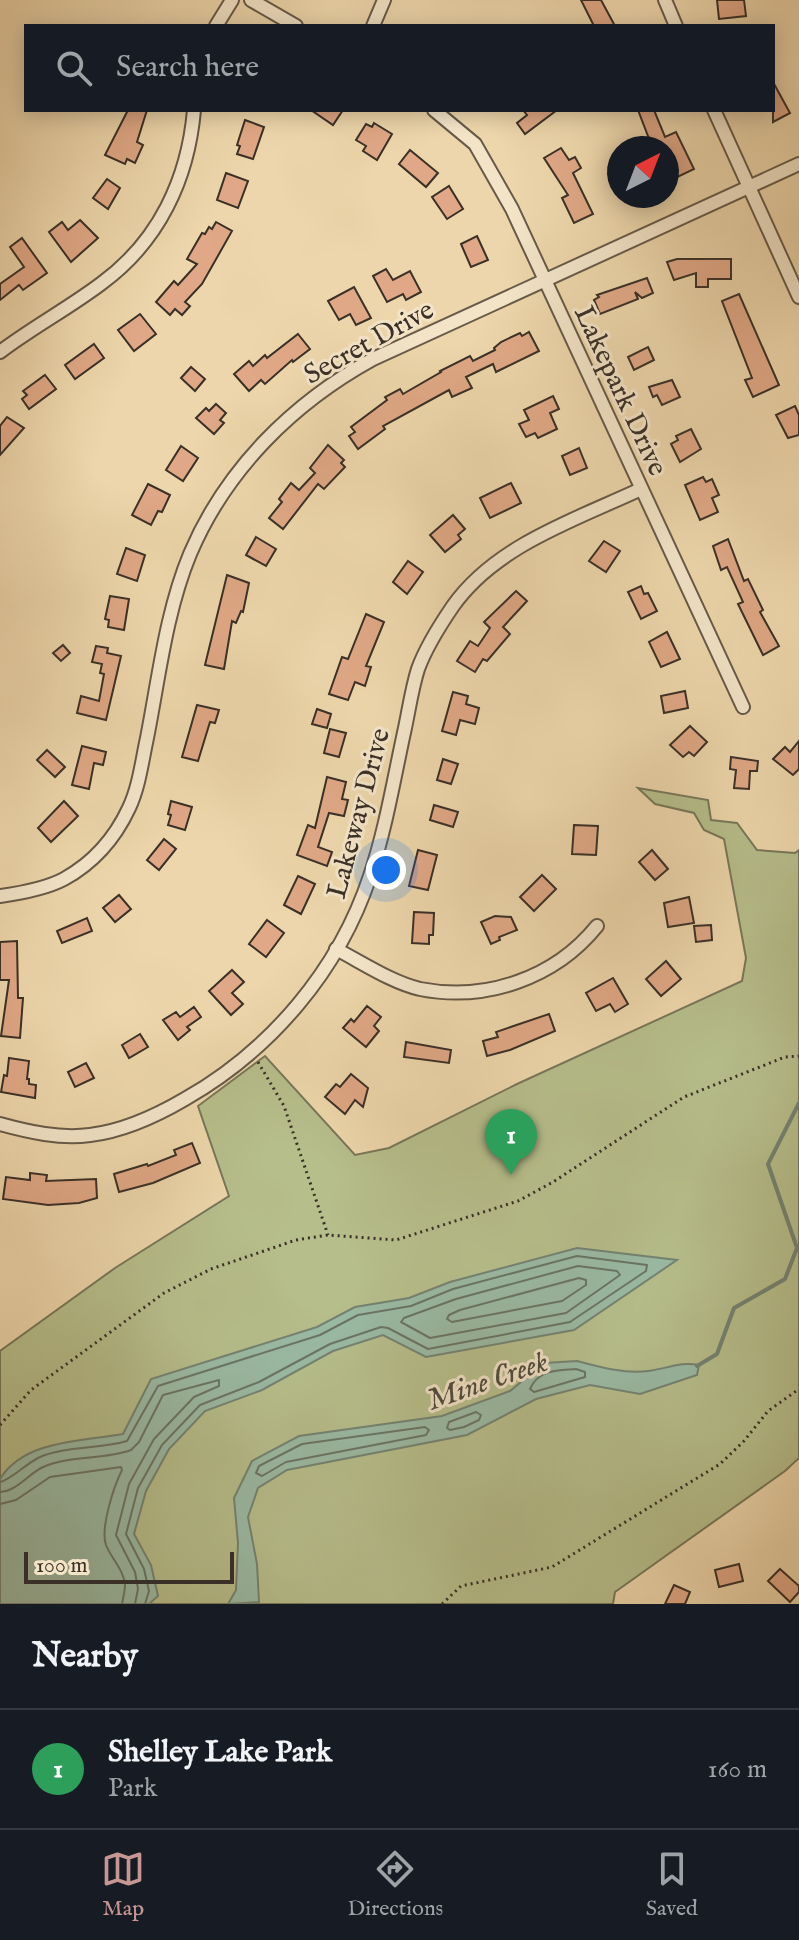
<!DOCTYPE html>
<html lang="en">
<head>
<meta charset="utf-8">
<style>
  body { margin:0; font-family:"IM FELL English",serif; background:#242831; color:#f1f3f6 }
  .compass { position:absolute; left:607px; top:136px; width:72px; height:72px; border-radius:50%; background:#171b24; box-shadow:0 4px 20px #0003; rotate:42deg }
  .scale { position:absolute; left:24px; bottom:20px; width:210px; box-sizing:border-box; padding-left:8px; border:4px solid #3a3027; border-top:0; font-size:22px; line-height:28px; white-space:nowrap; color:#3a3027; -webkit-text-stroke:6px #f3e4c8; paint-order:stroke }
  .you { position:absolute; left:386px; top:870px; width:28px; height:28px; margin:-20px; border:6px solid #fff; border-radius:50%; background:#1a73e8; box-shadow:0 0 0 12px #1a73e833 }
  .badge { display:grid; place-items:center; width:52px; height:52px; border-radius:50%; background:#c59692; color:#fff; font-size:26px; font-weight:700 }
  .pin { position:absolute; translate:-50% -66px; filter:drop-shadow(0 2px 4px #0008) }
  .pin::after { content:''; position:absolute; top:42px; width:28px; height:24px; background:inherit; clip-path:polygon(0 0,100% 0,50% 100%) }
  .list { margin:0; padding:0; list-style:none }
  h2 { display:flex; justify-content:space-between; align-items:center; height:104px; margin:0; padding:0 32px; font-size:34px }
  h2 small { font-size:26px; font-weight:400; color:#9ea1a6 }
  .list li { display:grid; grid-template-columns:52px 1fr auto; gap:24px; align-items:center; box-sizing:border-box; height:120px; padding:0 32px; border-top:2px solid #363941 }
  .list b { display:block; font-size:30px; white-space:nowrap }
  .list p { margin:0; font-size:26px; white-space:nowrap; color:#9ea1a6 }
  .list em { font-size:26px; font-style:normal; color:#9ea1a6 }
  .icon { flex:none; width:44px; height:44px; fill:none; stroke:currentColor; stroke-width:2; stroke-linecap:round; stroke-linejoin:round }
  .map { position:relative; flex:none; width:799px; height:1604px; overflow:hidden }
  .search { position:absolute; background:#171b24; box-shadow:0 4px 20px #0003; left:24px; right:24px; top:24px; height:88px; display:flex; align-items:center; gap:20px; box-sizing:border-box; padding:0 28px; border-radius:0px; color:#9ea1a6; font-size:30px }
  .sheet { height:224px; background:#171b24 }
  nav { display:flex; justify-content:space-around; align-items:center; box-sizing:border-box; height:112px; border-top:2px solid #363941; background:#171b24; font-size:22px; color:#9ea1a6 }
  nav a { display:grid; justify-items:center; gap:4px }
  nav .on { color:#c59692 }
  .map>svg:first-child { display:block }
  .green { fill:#b6be8b; stroke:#787759; stroke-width:2 }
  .water { fill:#9abaa4; stroke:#748372; stroke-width:2 }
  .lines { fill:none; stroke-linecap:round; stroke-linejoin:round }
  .shore { stroke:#6a7566; stroke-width:2 }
  .stream { stroke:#748372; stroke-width:4 }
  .building { fill:#e0a886; stroke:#3a3027; stroke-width:2 }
  .street-casing { stroke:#675a48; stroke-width:16 }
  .path { stroke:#3a3027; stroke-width:3; stroke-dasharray:2 4; stroke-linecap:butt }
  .street { stroke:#f3e4c8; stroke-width:12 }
  .labels { text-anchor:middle; stroke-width:6; stroke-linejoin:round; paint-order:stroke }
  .street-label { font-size:28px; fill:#3a3027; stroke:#f3e4c8 }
  .water-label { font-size:30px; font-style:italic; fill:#4d4c40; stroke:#f3e4c8 }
</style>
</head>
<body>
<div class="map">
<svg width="799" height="1604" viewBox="0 0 799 1604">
  <rect width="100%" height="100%" fill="#edd6ab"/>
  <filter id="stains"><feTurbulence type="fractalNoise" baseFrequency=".0025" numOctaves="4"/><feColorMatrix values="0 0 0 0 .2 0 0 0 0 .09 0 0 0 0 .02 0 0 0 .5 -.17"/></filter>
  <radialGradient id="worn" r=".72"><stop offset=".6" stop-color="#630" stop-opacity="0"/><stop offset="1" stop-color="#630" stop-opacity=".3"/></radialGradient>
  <polygon class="green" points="638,788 708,800 711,820 737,823 757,850 795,853 799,850 799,1458 785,1471 615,1592 613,1604 0,1604 0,1351 115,1268 229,1196 198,1106 265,1056 355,1155 389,1148 517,1084 742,981 746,958 724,839 704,830 694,813 655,804"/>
  <g class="water">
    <path d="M577,1248L677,1260L574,1330L426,1357L383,1335L333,1351L262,1390L205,1411L169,1449L146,1491L134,1534L151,1565L158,1596L149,1604H0V1479C24,1440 82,1441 123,1434L151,1379L317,1327L355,1307L409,1298L450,1282Z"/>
    <path d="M577,1361C600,1367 624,1374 648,1371C667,1369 680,1361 699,1365L697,1375L640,1394L590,1385L536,1399L467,1435L287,1470L258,1488L248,1517L257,1564L259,1602L228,1604L236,1590L238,1543L234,1498L252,1461L299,1436L442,1416L510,1391L544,1363Z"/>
  </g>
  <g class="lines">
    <g class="shore">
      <polygon points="578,1266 617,1271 620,1275 566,1313 430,1338 401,1322 404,1318 456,1299"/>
      <polygon points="579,1278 586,1280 586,1285 562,1301 452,1322 447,1319 449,1315 460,1310"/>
      <path d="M576,1369L585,1372V1377L534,1392L530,1389C538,1370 557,1370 576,1369Z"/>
      <polygon points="476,1412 481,1415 479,1420 464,1427 450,1430 447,1428 449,1422"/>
      <polygon points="425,1427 429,1430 426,1435 286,1462 262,1476 256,1473 259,1466 302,1444"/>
      <path d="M0,1482C10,1480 26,1464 38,1458C62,1446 101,1449 127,1441L158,1386L320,1335L358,1315L411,1306L453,1289L577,1256L647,1265L646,1271L570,1322L428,1349L388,1328L381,1327L330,1344L259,1382L200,1405L162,1445L138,1488L126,1534L144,1569L149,1591L145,1604"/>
      <path d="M0,1492C17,1491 28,1474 43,1467C70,1455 104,1460 131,1450L139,1442L163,1395L219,1380V1386L194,1397L154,1439L129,1484L116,1535L135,1572L138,1589L135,1604"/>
      <path d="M0,1504L16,1500L50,1477L121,1467L122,1470C114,1486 100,1528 106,1545C111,1558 124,1570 125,1585C125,1591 123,1598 122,1604"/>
    </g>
    <polyline class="stream" points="697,1366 717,1354 734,1308 785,1279 797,1248 768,1164 799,1103"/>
  </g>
  <g class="building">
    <polygon points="581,0 601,0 615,26 594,26"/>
    <polygon points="717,0 744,0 746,16 719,19"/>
    <polygon points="773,82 790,113 773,122"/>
    <polygon points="128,110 147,110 137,142 143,145 135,163 127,159 125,164 105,155"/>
    <polygon points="311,110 343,110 333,125"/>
    <polygon points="523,110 557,110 525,134 517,123 527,115"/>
    <polygon points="638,110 654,110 665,137 676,132 694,169 667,182 667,148 641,148 651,144"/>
    <polygon points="245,120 264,127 253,159 237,154 240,146 237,145"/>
    <polygon points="374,123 392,134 377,160 363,151 366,146 356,140 366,124 372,127"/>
    <polygon points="561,148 569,160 575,157 581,168 573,173 593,214 574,223 562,198 568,195 544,158"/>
    <polygon points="410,150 438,173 426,187 399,164"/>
    <polygon points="226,173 248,181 238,208 217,200"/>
    <polygon points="107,179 120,188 108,209 93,198"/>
    <polygon points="449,186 463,209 447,219 432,197"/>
    <polygon points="80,220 98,238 71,262 49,232 62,222 68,230"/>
    <polygon points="216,222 232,231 202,284 185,302 190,306 182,315 175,309 170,315 156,302 174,281 178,285 197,264 187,259 202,233 205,234 209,227 212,229"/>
    <polygon points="477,236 488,260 471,267 461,244"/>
    <polygon points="22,238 47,273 23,290 19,285 0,300 0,284 24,267 10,247"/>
    <polygon points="677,259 731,259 731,279 708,279 708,287 696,287 696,273 674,280 667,262"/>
    <polygon points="386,269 393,280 410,271 421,292 406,300 403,294 387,302 373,276"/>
    <polygon points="647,278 653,293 642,298 635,292 638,299 600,314 594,300 599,297 597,295"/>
    <polygon points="354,287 371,318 356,325 350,314 339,320 328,301"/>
    <polygon points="739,294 779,385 753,397 745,380 752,378 722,301"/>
    <polygon points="140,314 156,334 134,351 118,330"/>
    <polygon points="529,332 539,351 496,372 493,364 466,377 472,388 452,397 449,390 383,426 385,429 358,449 349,436 355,432 351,427 387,400 385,397 400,389 403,394 441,372 440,371 470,356 473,361 495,350 494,348 501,342 520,333 522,336"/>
    <polygon points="298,334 310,349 293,362 292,360 265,384 261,380 249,391 234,374 249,361 253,366 265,355 267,358"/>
    <polygon points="94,344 104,358 75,379 65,365"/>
    <polygon points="648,347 654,360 634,370 628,357"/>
    <polygon points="191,367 205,379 195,391 181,378"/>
    <polygon points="45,375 56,389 29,409 22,399 27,395 23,391"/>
    <polygon points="672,380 680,397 662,405 657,395 653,397 649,387"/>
    <polygon points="553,396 559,409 550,413 557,429 538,438 535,433 526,437 519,424 529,420 524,410"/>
    <polygon points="216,404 226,413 220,420 224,423 214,434 196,418 206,408 209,411"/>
    <polygon points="795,406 799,415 799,435 788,438 776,415"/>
    <polygon points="7,417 24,428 0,455 0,426"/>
    <polygon points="691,429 701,449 680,462 671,444 678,440 676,436"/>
    <polygon points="328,445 344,460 341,463 345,467 324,489 318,484 283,529 269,518 282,502 279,499 291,483 299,490 315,473 310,468"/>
    <polygon points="181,446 198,458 183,481 166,470"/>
    <polygon points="579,448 587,468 570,475 562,456"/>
    <polygon points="703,477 706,482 712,479 719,495 712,498 718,512 700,520 685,485"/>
    <polygon points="511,483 521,503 490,518 480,498"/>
    <polygon points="148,484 170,495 162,512 158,511 151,525 132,515"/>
    <polygon points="453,515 465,529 458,535 461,539 445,552 430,535"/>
    <polygon points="256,537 276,549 266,566 246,555"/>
    <polygon points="728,539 744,581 748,579 763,610 760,612 779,646 763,655 738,604 743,602 727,567 721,570 713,546"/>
    <polygon points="604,541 620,551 606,572 589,561"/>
    <polygon points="126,548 145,555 137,581 117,574"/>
    <polygon points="408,561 423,572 407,594 393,582"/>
    <polygon points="227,575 249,583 243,612 241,611 236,623 232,621 224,669 205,665"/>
    <polygon points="641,586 644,594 648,593 657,611 641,619 628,592"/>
    <polygon points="516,591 527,601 503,627 510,634 487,661 483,659 475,672 457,661 470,641 478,646 490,628 484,622"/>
    <polygon points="110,596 129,599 124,630 108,627 109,620 105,619"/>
    <polygon points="366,614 384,622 366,666 371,667 365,686 355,682 348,700 329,694 342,657 348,659"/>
    <polygon points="667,632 680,659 661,667 649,642"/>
    <polygon points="63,645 70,653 61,661 53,653"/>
    <polygon points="96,646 108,648 107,653 121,656 106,720 77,713 81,696 99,701 104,674 100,673 102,664 92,662"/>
    <polygon points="685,691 688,708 664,713 661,696"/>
    <polygon points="453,692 468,696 466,704 479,708 475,724 460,720 456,735 442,731"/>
    <polygon points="197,705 219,710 215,723 210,722 198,761 182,757"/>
    <polygon points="317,709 331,714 327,728 312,724"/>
    <polygon points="690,726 707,742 694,756 689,752 683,757 670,745"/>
    <polygon points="330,729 346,733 339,757 324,753"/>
    <polygon points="799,741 799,769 793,775 773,759 785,747 790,752"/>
    <polygon points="82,746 106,752 103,765 94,763 89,789 72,785"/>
    <polygon points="47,750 65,767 55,777 37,760"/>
    <polygon points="731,757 758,761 757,771 750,771 749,789 734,788 736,770 730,769"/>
    <polygon points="443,759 458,764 451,784 437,780"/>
    <polygon points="327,777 346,782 342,799 348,800 344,816 329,813 318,847 332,852 327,866 297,855 308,825 315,828"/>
    <polygon points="64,801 78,816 51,842 38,828"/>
    <polygon points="171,801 192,807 185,830 168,825 171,815 168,814"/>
    <polygon points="434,805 458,812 453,827 430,820"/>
    <polygon points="574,825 598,826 596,855 572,854"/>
    <polygon points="164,839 176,849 159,870 147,860"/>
    <polygon points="418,850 437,855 428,890 409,886"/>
    <polygon points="652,850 668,869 655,880 639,862"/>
    <polygon points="542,875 556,889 534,911 520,897"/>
    <polygon points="298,876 315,884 301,914 284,905"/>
    <polygon points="119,895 131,909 115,922 103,908"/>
    <polygon points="689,897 694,923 668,927 664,903"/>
    <polygon points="414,912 434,913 433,935 429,935 429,944 412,943"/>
    <polygon points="495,916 511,917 517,930 499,937 500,940 491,944 481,922"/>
    <polygon points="87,918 92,931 62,943 57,931"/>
    <polygon points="267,920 284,933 266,957 249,944"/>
    <polygon points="711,925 712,940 696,942 694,926"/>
    <polygon points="17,941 18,998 23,998 20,1038 1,1036 9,980 0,980 0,942"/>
    <polygon points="666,961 681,979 661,996 646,979"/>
    <polygon points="232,970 244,982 232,993 243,1004 231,1015 209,991"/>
    <polygon points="613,978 628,1004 615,1012 610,1004 596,1011 586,993"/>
    <polygon points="367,1006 381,1017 374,1026 379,1031 366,1047 343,1028 351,1019 354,1022"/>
    <polygon points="194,1007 201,1017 187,1027 190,1030 178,1040 163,1020 176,1012 180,1017"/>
    <polygon points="549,1014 555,1031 510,1050 487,1056 483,1041 498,1037 496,1032"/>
    <polygon points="140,1034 148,1047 129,1058 122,1045"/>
    <polygon points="406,1042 451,1050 449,1063 404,1057"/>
    <polygon points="9,1058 29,1061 27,1079 29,1079 29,1084 36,1085 35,1098 1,1092 4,1075 7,1076"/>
    <polygon points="86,1063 94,1078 75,1087 68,1072"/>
    <polygon points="351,1074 368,1088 363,1107 355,1100 345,1114 325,1097 336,1084 340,1087"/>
    <polygon points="192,1143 200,1163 153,1183 119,1192 114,1174 147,1164 148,1166 176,1155 174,1150"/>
    <polygon points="30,1173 47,1175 46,1181 96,1179 97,1198 79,1203 48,1205 3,1199 6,1177 30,1180"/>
    <polygon points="739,1564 743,1581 719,1587 715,1570"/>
    <polygon points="780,1569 799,1586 799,1592 790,1602 768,1581"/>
    <polygon points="674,1585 690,1592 685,1604 665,1604"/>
  </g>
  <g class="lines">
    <defs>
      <g id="street">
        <polyline points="251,0 296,26"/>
        <polyline points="665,0 676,26"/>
        <polyline points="216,26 232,0"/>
        <polyline points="373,26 384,0"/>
        <polyline points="434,110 475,144 512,209 743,707"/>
        <polyline points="714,110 799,297"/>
        <path d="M0,352C33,327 69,308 102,283C159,241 188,179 194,110"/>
        <path d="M0,896C22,893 45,889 64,879C93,863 115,838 129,808C139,787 142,761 147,738C159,677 166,612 190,554C226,469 293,403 373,359L799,164"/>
        <path d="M336,949C363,963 391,982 420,989C486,1002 555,978 597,926"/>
        <path d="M0,1124C29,1132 60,1139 90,1135C124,1131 156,1116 185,1099C271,1050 339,970 370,876C386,828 394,778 405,728C409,709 412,688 418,669C426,647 440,625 453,606C496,545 577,519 641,489"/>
      </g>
    </defs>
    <use href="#street" class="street-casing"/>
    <g class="path">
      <polyline points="258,1062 284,1106 328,1235"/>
      <polyline points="0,1425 31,1390 164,1293 211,1269 296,1240 328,1235 396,1240 518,1201 553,1182 684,1097 785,1057 799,1056"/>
      <polyline points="442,1604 461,1586 552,1567 720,1464 744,1441 768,1411 799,1389"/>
    </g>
    <use href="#street" class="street"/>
  </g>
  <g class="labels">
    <g class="street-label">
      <text transform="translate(368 341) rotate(-29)" y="10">Secret Drive</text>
      <text transform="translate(622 390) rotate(65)" y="10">Lakepark Drive</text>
      <text transform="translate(357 813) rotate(-75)" y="10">Lakeway Drive</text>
    </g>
    <g class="water-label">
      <text transform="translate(487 1380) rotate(-19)" y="10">Mine Creek</text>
    </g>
  </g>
  <rect width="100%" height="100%" filter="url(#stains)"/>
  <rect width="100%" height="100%" fill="url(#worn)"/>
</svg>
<svg class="compass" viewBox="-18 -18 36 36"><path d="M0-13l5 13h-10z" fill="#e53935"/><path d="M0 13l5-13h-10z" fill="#9ea1a6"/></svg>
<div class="scale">100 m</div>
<div class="you"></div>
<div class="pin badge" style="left:511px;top:1175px;background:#2e9e5b">1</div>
<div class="search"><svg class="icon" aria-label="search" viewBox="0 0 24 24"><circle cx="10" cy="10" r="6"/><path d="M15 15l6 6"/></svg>Search here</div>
</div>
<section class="sheet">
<h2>Nearby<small></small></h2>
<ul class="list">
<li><span class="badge" style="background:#2e9e5b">1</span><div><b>Shelley Lake Park</b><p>Park</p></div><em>160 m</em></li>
</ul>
</section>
<nav>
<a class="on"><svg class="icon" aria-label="map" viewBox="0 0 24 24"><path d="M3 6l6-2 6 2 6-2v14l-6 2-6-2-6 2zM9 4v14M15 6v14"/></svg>Map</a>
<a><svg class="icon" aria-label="directions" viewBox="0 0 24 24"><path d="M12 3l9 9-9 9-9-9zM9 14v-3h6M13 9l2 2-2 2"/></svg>Directions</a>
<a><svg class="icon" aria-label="saved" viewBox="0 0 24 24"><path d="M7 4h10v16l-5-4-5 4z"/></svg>Saved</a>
</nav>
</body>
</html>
